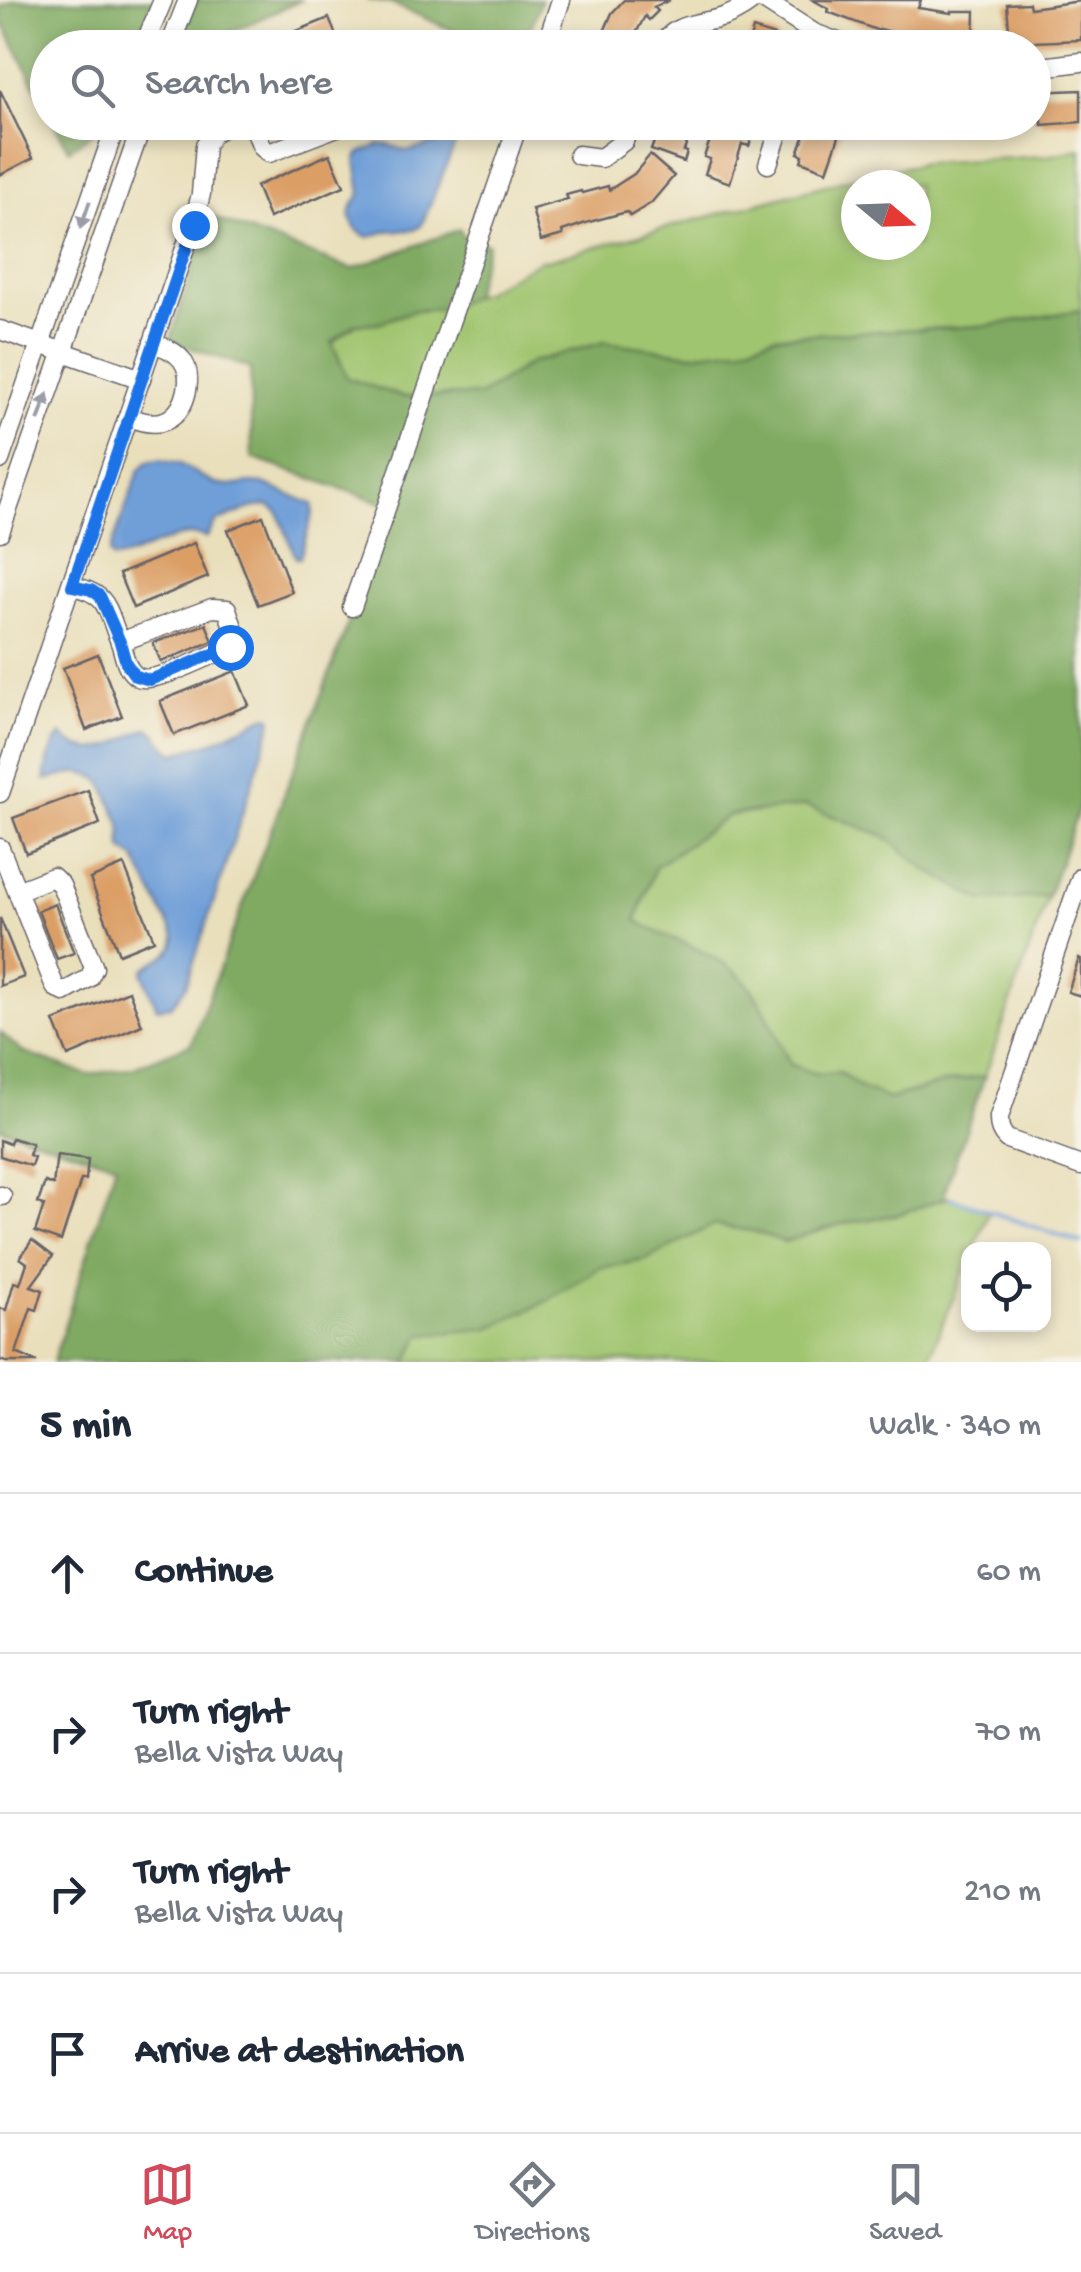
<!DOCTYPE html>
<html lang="en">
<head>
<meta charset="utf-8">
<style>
  body { margin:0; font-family:"Gochi Hand",sans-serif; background:#f2f2f3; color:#1f2937 }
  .controls { position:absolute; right:30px; bottom:30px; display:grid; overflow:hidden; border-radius:20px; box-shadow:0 5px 15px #0003 }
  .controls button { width:90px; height:90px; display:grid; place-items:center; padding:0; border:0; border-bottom:2px solid #e0e1e3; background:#fff; color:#1f2937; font:50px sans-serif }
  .compass { position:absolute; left:841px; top:170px; width:90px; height:90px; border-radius:50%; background:#fff; box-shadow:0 5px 15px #0003; rotate:109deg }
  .stop { position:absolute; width:30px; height:30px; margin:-22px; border:8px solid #1a73e8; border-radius:50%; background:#fff }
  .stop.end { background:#1a73e8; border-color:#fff; box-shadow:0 2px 10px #0008 }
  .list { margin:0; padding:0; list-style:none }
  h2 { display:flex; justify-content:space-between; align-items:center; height:130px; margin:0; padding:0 40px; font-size:42px }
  h2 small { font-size:32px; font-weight:400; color:#747a83 }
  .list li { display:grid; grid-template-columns:65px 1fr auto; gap:30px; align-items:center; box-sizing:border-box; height:160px; padding:0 40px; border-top:2px solid #e0e1e3 }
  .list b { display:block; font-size:38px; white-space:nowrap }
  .list p { margin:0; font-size:32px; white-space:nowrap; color:#747a83 }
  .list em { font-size:32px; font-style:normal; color:#747a83 }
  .icon { flex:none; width:55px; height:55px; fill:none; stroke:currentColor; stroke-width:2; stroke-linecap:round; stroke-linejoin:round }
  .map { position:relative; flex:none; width:1081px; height:1362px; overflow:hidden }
  .search { position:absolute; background:#fff; box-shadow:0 5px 15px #0003; left:30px; right:30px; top:30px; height:110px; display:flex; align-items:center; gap:25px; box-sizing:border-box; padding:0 35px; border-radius:55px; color:#747a83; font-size:38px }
  .sheet { height:770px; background:#fff }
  nav { display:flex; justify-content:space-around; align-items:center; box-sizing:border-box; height:140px; border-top:2px solid #e0e1e3; background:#fff; font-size:28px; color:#747a83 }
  nav a { display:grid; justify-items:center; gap:5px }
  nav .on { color:#d1495b }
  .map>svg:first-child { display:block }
  .green { fill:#a0c56f; stroke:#617455; stroke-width:2.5; fill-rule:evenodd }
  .forest { fill:#80aa62; stroke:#51664e; stroke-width:2.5 }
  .water { fill:#6f9fd8; stroke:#48608a; stroke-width:2.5 }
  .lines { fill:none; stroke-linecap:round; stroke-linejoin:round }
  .stream { stroke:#6f9fd8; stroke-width:4 }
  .building { fill:#db9e65 }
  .minor-casing { stroke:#686468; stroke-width:21 }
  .minor { stroke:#fff; stroke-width:18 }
  .oneway { fill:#9c9ca7 }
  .route { stroke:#1a73e8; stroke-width:12 }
</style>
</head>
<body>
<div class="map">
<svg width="1081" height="1362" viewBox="0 0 1081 1362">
  <rect width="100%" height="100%" fill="#f7f3e8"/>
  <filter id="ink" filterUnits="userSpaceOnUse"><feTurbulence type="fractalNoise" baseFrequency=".01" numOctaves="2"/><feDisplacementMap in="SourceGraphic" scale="20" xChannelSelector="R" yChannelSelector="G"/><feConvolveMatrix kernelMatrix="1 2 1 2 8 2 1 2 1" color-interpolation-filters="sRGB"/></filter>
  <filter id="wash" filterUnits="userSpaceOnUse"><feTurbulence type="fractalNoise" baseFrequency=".0048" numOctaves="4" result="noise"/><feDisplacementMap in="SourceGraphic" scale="40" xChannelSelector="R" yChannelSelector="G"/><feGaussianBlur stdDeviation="2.25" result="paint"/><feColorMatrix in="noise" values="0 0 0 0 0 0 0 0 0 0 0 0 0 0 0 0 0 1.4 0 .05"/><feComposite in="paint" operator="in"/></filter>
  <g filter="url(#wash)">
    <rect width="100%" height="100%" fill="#e9dfbb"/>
    <g class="green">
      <path d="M1081,149V310L987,326L774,336L741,348L691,354L605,342L532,362L481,395L403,397L347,378L332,343L356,324L378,323L412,311L443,309L485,291L541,260H547L848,179L924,163L1047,156ZM856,185H916V245H856Z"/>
      <polygon points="806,806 885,836 927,870 983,901 1048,896 985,1076 948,1082 889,1099 861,1088 840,1072 817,1074 791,1065 740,975 711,956 680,941 650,930 636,921 655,867 729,815"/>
      <polygon points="948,1197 989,1212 974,1249 968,1250 968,1262 927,1362 407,1362 421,1335 490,1328 545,1302 599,1268 645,1260 713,1225 753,1231 784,1242 844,1223 897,1215"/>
    </g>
    <g class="forest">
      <polygon points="15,0 155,0 136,47 48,48 47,109 0,17 0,7"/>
      <polygon points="196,0 302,0 217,38 205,47 177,48"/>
      <polygon points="367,0 541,0 524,47 477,48 470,38 393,4"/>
      <polygon points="54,123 105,123 69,150"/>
      <path d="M208,216L352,269L460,229L463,236L488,244L472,297L442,309L412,311L378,323L356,324L332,342L347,378L403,397L481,395L532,362L605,342L691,354L741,348L774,336L987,326L1081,310V803L1048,896L983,901L927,870L885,836L806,806L729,815L655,867L636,920C668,942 711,948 740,976C765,1000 775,1036 791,1065L817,1074L839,1072L861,1088L889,1099L948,1082L985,1076L947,1184L944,1195L948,1197L897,1215L844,1223L784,1242L753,1231L713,1225L645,1260L599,1268L545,1302L490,1328L421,1335L407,1362H53L116,1164L0,1128V1032L22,1052L88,1075L134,1067L191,1044L346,629L389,505L252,458L250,368L170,341Z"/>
    </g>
    <g class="water">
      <path d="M458,130L459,131L457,140L421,226L414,230L387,231L369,237C357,234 347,221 352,207C354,202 359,198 361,194L356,160L360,153L381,144L390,145L406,151L413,150L452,138Z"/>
      <path d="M159,460L180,464L215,484L229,486L251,483L263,484L313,504V513L300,558H296L278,512L268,505L251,508L216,522L206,538C182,524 139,558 113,559L109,554L139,471L147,462Z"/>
      <path d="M267,716L272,717L271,726L186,986L171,1006L157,1008L143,974L144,969C158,957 174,958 175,936L135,858L122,849L121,824L102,782L95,777L79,772L45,780C47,764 50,748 61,735C95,765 114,742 148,728C161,734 162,748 175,753L210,743Z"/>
    </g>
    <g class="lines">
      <polyline class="stream" points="951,1198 1081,1243"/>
    </g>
    <g id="blocks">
      <g class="building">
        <polygon points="624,0 670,0 654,7 658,11 649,20 645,16 634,37 637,38 632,48 597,48 612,13"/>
        <polygon points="813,0 921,0 918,8 952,13 952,11 975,11 974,45 927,43 928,37 911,35 910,37 880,29 879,31 828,12 829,9"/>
        <polygon points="1081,1 1081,40 1010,43 1007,4 1029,3 1030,8"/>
        <polygon points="329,18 341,48 257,48 257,47"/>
        <polygon points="753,29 778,37 775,48 747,48"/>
        <polygon points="0,90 33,158 0,175"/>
        <polygon points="1081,90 1081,122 1042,125 1042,120 1034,120 1034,92"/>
        <polygon points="402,122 439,122 439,123 407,136"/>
        <polygon points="661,122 694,122 684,151 687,152 684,162 651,150"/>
        <polygon points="720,122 756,124 749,146 742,144 730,183 705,174 710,159 704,157 710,140 713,141"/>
        <polygon points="810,122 844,122 827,171 801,161 803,155 798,153"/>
        <polygon points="330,154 344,186 269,218 256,186"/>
        <polygon points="650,155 674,176 651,203 630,216 627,212 589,222 562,231 563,235 541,241 532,209 568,199 566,195 581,191 582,193 608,186 609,190 634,174"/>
        <polygon points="263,516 292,592 258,605 228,530"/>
        <polygon points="194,543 208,577 133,608 119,574"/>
        <polygon points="206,624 213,641 161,662 153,643"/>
        <polygon points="98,654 122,716 86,730 63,668"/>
        <polygon points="235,671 249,705 174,735 160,701"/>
        <polygon points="88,790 100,824 26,853 13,818"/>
        <polygon points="124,865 154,940 119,954 90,879"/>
        <polygon points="55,904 74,953 57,959 38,911"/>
        <polygon points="0,918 24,977 0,986"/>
        <polygon points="1079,958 1081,959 1081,996 1068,992"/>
        <polygon points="129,991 142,1025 68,1056 54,1021"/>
        <polygon points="12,1138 32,1144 29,1155 34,1157 31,1166 0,1156 0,1140 10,1144"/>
        <polygon points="57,1155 88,1159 86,1180 81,1180 61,1241 35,1232 44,1205 38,1203 45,1182 53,1185"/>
        <polygon points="32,1240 53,1256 31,1286 43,1290 37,1310 31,1308 16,1353 37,1362 6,1362 0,1360 0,1308 6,1310 14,1282 20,1284 27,1263 20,1258"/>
      </g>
    </g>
  </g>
  <g filter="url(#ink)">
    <use href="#blocks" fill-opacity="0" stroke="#686468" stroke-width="2.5"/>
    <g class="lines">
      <defs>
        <g id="minor">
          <polyline points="763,0 814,33 854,48"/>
          <polyline points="143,48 163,0"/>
          <polyline points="169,48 188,0"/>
          <polyline points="545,48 561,0"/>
          <path d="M660,48C673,24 693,25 717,19C731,16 742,9 754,0"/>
          <polyline points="1034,68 1081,62"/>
          <polyline points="252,122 262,147 269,153 350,122"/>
          <polyline points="578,155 601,158 624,141 631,122"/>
          <polyline points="768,164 782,122"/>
          <polyline points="0,330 141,379"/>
          <path d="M129,417C141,422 157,426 169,419C187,408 194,376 182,360C175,351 164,347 153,343"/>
          <polyline points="0,460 117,122"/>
          <polyline points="0,532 143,122"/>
          <path d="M72,586C110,594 106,609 120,642"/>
          <polyline points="352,607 519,122"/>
          <path d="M212,608L227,609L235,633L230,647C212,654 153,685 138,677C126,671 124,654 120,642Z"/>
          <polyline points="0,793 193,225 201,194 205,145 214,132 236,122"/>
          <polyline points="0,848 55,987 64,992 89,978 94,968 61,885 53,877 17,891"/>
          <path d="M1081,877L999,1117C999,1127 1000,1132 1007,1139L1081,1166"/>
          <polyline points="0,1196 2,1196"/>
        </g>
      </defs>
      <use href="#minor" class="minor-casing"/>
      <use href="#minor" class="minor"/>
    </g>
    <defs><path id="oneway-solid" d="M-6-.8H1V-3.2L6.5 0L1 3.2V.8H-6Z" transform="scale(2.5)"/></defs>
    <g class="oneway">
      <use href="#oneway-solid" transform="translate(85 215) rotate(109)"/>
      <use href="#oneway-solid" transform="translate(43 407) rotate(-71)"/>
    </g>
  </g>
  <g class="lines" filter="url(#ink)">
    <polyline class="route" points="194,225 72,586 91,590 100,596 120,642 126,663 135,676 150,680 230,647"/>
  </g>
</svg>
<div class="controls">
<button><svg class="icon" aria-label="locate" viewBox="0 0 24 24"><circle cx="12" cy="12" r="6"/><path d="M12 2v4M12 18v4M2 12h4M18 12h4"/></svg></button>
</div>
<svg class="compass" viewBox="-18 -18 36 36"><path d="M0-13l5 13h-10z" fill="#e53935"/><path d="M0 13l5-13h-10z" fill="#747a83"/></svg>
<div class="stop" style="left:230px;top:647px"></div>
<div class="stop end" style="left:194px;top:225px"></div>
<div class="search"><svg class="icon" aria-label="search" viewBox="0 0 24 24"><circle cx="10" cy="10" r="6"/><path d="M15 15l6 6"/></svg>Search here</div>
</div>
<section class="sheet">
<h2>5 min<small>Walk · 340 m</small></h2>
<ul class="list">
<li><svg class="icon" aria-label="ahead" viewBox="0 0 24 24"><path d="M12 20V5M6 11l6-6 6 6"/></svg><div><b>Continue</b></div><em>60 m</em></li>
<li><svg class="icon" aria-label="right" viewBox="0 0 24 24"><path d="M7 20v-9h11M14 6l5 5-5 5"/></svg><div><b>Turn right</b><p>Bella Vista Way</p></div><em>70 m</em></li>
<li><svg class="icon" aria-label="right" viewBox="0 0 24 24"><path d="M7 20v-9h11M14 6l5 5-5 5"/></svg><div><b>Turn right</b><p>Bella Vista Way</p></div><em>210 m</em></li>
<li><svg class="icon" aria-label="arrive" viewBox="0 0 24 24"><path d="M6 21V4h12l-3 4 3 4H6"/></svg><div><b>Arrive at destination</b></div></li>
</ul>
</section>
<nav>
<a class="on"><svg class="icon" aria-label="map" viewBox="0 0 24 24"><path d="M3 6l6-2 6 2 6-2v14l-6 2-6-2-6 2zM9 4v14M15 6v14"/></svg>Map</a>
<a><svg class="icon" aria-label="directions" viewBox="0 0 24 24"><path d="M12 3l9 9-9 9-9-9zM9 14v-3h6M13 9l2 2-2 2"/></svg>Directions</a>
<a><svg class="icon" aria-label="saved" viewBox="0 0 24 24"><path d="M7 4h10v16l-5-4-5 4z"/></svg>Saved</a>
</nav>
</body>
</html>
